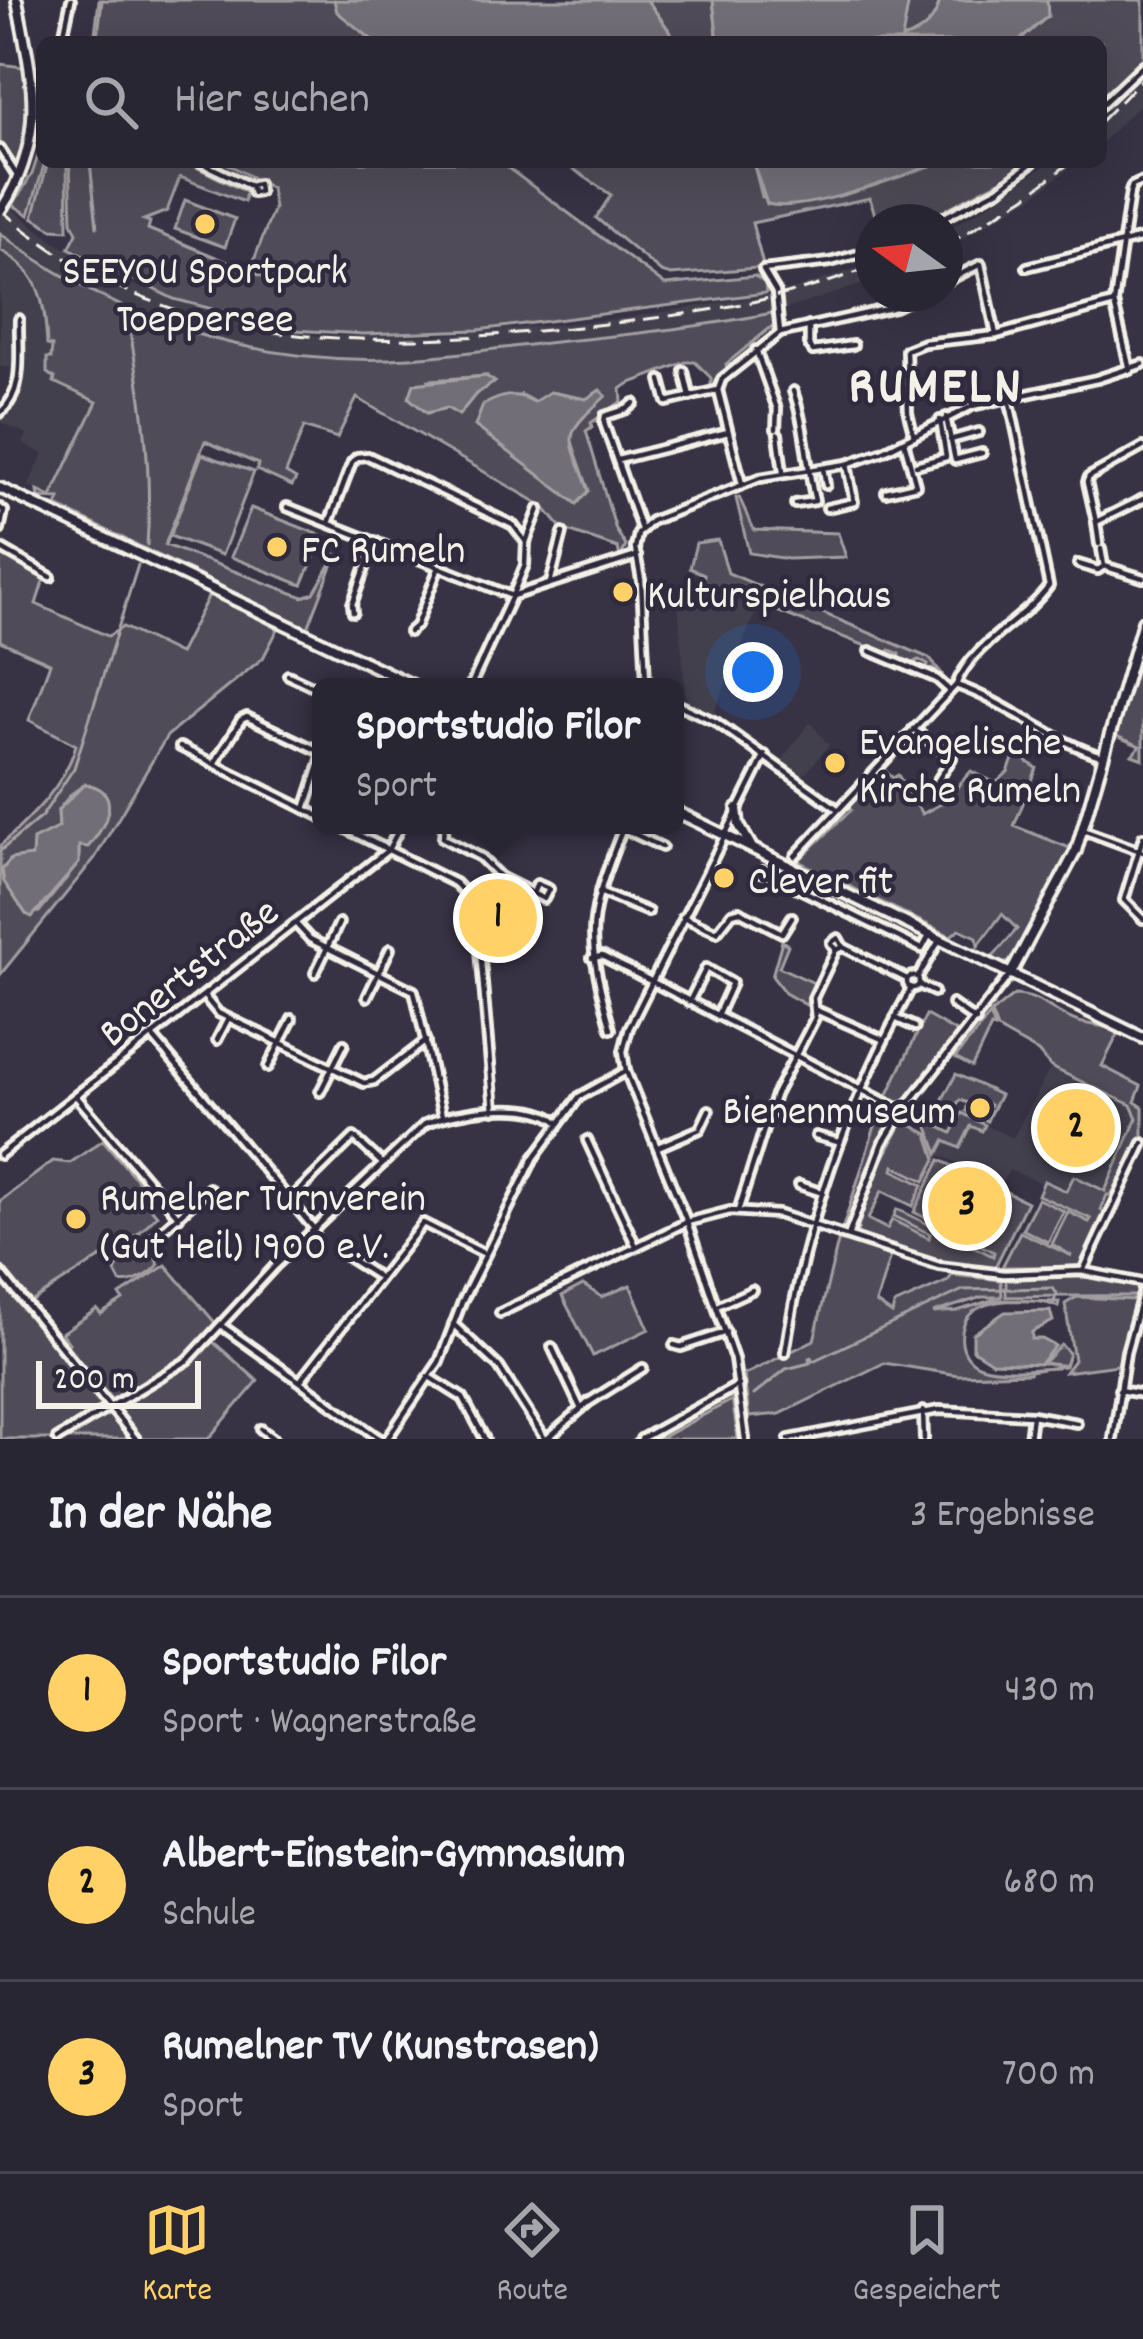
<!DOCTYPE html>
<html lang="de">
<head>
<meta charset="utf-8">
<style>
  body { margin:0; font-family:Dekko,sans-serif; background:#312e3b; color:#f1f3f6 }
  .compass { position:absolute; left:855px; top:204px; width:108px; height:108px; border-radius:50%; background:#292633; box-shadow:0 12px 48px #0002; rotate:285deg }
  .scale { position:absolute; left:36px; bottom:30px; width:165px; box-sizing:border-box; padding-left:12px; border:6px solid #f4f1e8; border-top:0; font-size:33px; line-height:42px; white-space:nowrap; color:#f4f1e8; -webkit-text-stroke:9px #2f2a3d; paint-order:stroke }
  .you { position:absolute; left:753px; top:672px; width:42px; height:42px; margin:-30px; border:9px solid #fff; border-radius:50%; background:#1a73e8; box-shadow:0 0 0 18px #1a73e833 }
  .badge { display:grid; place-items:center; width:78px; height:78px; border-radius:50%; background:#ffd166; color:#111; font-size:39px; font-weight:700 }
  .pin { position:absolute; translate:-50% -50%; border:6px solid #fff; box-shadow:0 3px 12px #0006 }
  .popup { position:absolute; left:312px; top:678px; width:372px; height:156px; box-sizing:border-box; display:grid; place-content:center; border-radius:18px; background:#292633; filter:drop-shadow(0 3px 9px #0005); font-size:39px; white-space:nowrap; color:#a5a5ac }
  .popup b { font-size:45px; color:#f1f3f6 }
  .popup::after { content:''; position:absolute; left:50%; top:100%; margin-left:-24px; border:24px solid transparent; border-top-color:#292633 }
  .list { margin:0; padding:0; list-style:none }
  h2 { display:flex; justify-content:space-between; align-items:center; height:156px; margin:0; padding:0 48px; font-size:51px }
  h2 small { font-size:39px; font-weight:400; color:#a5a5ac }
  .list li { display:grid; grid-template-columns:78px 1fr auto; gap:36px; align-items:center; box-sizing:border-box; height:192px; padding:0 48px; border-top:3px solid #45434e }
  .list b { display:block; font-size:45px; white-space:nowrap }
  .list p { margin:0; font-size:39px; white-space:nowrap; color:#a5a5ac }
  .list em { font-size:39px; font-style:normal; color:#a5a5ac }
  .icon { flex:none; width:66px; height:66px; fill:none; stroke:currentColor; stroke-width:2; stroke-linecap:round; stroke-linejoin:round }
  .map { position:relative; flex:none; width:1143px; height:1439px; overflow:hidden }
  .search { position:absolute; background:#292633; box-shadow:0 12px 48px #0002; left:36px; right:36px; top:36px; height:132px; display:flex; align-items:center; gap:30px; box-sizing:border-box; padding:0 42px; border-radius:18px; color:#a5a5ac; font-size:45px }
  .sheet { height:732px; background:#292633 }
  nav { display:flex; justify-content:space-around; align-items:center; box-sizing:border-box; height:168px; border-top:3px solid #45434e; background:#292633; font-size:33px; color:#a5a5ac }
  nav a { display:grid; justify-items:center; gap:6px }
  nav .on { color:#ffd166 }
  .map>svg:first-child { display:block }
  .built { fill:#433f4e }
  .green { fill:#504b59; stroke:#a29ea0; stroke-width:3; fill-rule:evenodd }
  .water { fill:#726e77; stroke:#a6a2a4; stroke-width:3 }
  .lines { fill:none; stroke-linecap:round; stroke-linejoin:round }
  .stream { stroke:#a6a2a4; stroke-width:3 }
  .minor-casing { stroke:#f4f1e8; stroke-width:14 }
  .tertiary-casing { stroke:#f4f1e8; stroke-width:16 }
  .secondary-casing { stroke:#f4f1e8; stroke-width:16 }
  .minor { stroke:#2f2a3d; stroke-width:4.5 }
  .tertiary { stroke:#2f2a3d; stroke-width:8 }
  .secondary { stroke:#2f2a3d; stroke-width:8 }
  .rail { stroke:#f4f1e8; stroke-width:3; stroke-dasharray:18 9; stroke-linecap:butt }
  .tertiary-bridge-casing { stroke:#f4f1e8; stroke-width:16; stroke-linecap:butt }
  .tertiary-bridge { stroke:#2f2a3d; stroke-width:8 }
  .poi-dot { fill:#ffd166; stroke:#2f2a3d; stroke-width:4.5 }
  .labels { text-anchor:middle; stroke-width:9; stroke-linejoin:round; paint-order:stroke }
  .poi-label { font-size:42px; fill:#f4f1e8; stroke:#2f2a3d; text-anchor:start }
  .street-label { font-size:42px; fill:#f4f1e8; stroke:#2f2a3d }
  .district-label { font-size:54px; font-weight:bold; letter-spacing:3px; fill:#f4f1e8; stroke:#2f2a3d }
</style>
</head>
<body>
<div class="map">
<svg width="1143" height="1439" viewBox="0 0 1143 1439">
  <rect width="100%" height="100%" fill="#373244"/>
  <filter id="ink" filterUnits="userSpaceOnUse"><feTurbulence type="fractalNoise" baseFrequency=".00833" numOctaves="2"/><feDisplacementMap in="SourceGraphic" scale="24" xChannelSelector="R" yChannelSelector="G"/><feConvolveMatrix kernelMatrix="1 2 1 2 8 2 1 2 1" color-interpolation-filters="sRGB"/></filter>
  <g filter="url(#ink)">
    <g class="built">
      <polygon points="1143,73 1143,101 1101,143 1101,117"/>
      <polygon points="1049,162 1077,162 1034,196 945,249 945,230 992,203"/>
      <polygon points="0,199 56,243 130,283 231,319 276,331 321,336 444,335 625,318 782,293 873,263 873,281 774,313 667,331 408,358 305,357 196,335 92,293 0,232"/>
      <polygon points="0,250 16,258 38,283 47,344 52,345 54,382 97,402 51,497 28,486 43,454 23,444 27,434 0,422 16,398 16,368 0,367"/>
      <polygon points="687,582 757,609 713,715 686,703 678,603"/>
      <polygon points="810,722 829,745 803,777 781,761"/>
      <polygon points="1051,1067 1135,1109 1137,1124 1105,1191 1065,1192 1009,1170 1001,1184 938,1154 945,1141 971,1125 982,1131 985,1125 1013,1138"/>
    </g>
    <g class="green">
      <polygon points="99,0 334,0 338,12 375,42 94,42"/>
      <polygon points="647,0 713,0 718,42 674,42 671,33"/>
      <path d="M909,0H940C936,21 921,35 901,39Z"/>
      <polygon points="1047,0 1143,0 1143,58 1101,100 1101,42 1018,42 1047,16"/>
      <path d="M0,64L23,67C27,97 35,137 17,164L0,143Z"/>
      <polygon points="42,144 45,162 29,215 13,205 32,174"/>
      <polygon points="48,162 67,162 68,230 52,229 33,217"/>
      <polygon points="70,162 186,162 246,192 244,202 180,177 167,211 144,220 150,222 148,229 269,279 251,268 274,208 271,188 224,162 500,162 665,285 755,276 765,283 766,293 478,330 364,334 293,330 174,299 69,248 77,233 72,222"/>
      <polygon points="563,162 753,162 762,197 872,186 941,162 1027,162 1014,173 922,222 877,222 870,198 752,223 763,265 769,267 671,275 661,272 596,218 611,195"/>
      <polygon points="185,200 235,219 225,247 175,229"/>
      <path d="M0,233C117,323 262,368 410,358C455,355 501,348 546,343C622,335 697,328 772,313L775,324L726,364L727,369L720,374L715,388L711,389V378L695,362H686L628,384L621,389L622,401L591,423L592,427L586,431L616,530L626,546L620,558L618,548L562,529L543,506L357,398L337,438L304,427L286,473L296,479L292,486L257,470L258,464L205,441L165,545L303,597L314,593L337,553L308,628L57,506L60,499L39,498L38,491L51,497L97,402L54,382L55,378L47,373V358H51L52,346L47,345C45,303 41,272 0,250ZM486,376L459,414L447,408L429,380ZM550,392L586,399L570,436L589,491L520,394L534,402Z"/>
      <polygon points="202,454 254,472 222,555 170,536"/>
      <polygon points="739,497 754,530 838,533 846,557 788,559 749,553 736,498"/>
      <polygon points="251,508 323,536 302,585 231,557"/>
      <polygon points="718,540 728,573 929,658 943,675 933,669 926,671 928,665 919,660 910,665 899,661 900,654 890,650 886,654 703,582 704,574 690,568 696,543"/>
      <path d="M0,550L46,573L36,604L108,636L123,627L179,654L210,593L278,629L263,658L167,736L95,858L0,975V846C31,817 64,787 76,745L29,720L50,663L0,641ZM85,784L102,823L96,837L79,845V863L39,912L26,914L5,882L2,870L11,859L32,856L35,847L59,827L58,810L71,794Z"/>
      <polygon points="1143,644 1143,759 1132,755 1140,746 1116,736"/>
      <polygon points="1015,754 1037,768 1014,826 1070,848 1012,961 1003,964 992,958 1017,929 1002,914 978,946 977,937 959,929 951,936 798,861 851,810 848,806 882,768 893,778 898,775 922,814 944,802 971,771 996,783 1008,772"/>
      <polygon points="782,941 788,945 779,967 816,984 806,1005 785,993 772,976"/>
      <path d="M1014,995C1041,995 1055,1015 1079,1022C1094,1026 1104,1025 1119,1032L1102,1066L1141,1086L1135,1102L1143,1107V1137L1111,1195H1107L1101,1210L1104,1212L1079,1267H1002L1020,1232L1072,1256L1052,1244L1068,1212L1089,1222L1091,1219L1038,1195L1044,1181L1066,1191L1074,1176L1105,1191L1137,1118L1131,1105L1051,1067L1038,1052L997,1029L991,1013Z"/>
      <polygon points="926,1015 959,1034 905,1101 896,1102 887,1096"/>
      <polygon points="990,1015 995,1028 991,1027 972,1067 955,1058"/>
      <polygon points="956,1074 1000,1095 991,1112 988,1110 990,1105 975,1097 968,1109 983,1118 987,1113 990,1114 987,1121 966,1111 968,1103 960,1100 957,1104 951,1102 940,1127 952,1133 962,1113 985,1125 982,1131 971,1126 960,1148 945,1141 938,1154 928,1127"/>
      <polygon points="882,1104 893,1109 895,1116 871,1160 847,1227 842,1230"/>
      <polygon points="903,1121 928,1134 936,1159 925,1181 894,1166 893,1170 923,1185 913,1206 882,1191 868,1219 887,1229 892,1220 929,1238 930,1234 894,1216 897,1209 993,1256 994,1252 914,1212 940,1160 1027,1202 994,1269 936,1261 857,1233 869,1186"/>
      <polygon points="103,1140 148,1193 143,1198 157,1215 139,1233 31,1302 0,1266 0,1201 53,1161 70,1163"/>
      <polygon points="1038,1199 1064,1211 1048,1242 1022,1229"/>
      <path d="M839,1238L890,1256L876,1303L892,1314L894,1305L948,1281L952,1275L1001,1280L1002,1297H982L933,1313L957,1311L992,1300L1059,1302L1058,1307C1038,1298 994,1297 974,1311C956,1324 957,1358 981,1366C1003,1373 1034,1369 1057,1368L1061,1365L1043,1363L1061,1345L1069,1353L1065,1366L1030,1371L1029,1373L958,1375L884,1363L780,1414L749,1417L744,1375L814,1340Z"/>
      <path d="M141,1248L153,1254L159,1264C152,1274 132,1285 120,1282L115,1272L121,1259L131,1258Z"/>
      <polygon points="166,1265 217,1325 184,1358 111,1401 66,1347 69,1343 61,1333 97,1309 101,1314 123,1300 120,1295"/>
      <polygon points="0,1277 104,1403 103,1408 53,1439 0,1439"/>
      <path d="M1085,1277L1135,1284L1139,1292L1136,1296C1091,1295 1051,1296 1006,1297V1280L1010,1278Z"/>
      <polygon points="583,1285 602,1297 630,1285 649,1329 593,1356 562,1296"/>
      <polygon points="1077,1297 1135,1300 1118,1365 1065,1372 1074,1360 1065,1304"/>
      <polygon points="211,1340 258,1381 208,1439 63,1439 190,1362"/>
      <polygon points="730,1384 738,1439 636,1439"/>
    </g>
    <g class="water">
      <polygon points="334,0 647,0 671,33 674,42 375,42 337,12"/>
      <path d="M713,0H909L902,39C921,34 936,21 940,0H1047L1048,16L1018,42H718Z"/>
      <path d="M753,162H941C901,176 806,214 767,204Z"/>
      <polygon points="486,376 495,382 476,394 459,415 447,408 427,413 409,398 414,384"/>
      <path d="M600,390L606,396C558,439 569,434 589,491L577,504L475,426L483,405C502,395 515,391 534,402L550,392L586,399Z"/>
      <path d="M85,784C124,790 107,825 88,847L79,846V863L32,917L26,914L4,882L2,870L11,859L32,856L33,840L59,827L58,810Z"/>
      <polygon points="1050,1311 1053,1321 1032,1332 1032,1339 1042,1339 1055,1346 1040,1364 992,1362 973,1350 973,1334 1005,1312"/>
    </g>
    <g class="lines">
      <g class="stream">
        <polyline points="97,42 102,0"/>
        <polyline points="90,162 97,227"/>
        <path d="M126,310C141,389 153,465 147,545"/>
        <polyline points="0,851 42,816 74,768 138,565"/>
        <polyline points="811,1357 813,1361 963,1290 1052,1288 1057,1293 1053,1304"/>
        <polyline points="754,1395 786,1369 810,1363 809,1358"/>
        <polyline points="659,1439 730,1401"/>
      </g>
      <defs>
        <g id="minor">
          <polyline points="62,42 71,0"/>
          <polyline points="1101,105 1143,65"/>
          <polyline points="0,149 16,174"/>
          <polyline points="200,162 250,186 253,193 259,192 258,184 250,186"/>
          <polyline points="935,222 999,189 1033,162"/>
          <polyline points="1027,267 1143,238"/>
          <polyline points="945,282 981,264 996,335"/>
          <polyline points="809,326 809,345 813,351 853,345"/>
          <polyline points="780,333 776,292 763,270 830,262 873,250"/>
          <polyline points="756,350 777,409 776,429"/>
          <polyline points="1130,370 1114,303 1130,192 1132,186 1143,181"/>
          <polyline points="684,371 690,397"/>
          <polyline points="661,380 667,402 718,390"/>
          <path d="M793,391C806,427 806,464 815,501L795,504"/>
          <polyline points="634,403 627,409 605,416 604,423 641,529"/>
          <path d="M0,413C26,391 18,351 19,319"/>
          <polyline points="946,417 955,460 982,453"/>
          <polyline points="778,434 783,472"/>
          <polyline points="914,436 908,413 906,350 924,343 996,335 1114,303"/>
          <polyline points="950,440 979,432"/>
          <polyline points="1143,447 1089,477 1087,482 1096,522 1143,499"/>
          <polyline points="618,460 728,432"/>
          <polyline points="916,465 946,457 940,420"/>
          <polyline points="823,468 826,485"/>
          <polyline points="742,484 718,390 722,379 780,333 895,307 922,294"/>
          <polyline points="886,492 916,485 904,441"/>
          <polyline points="287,507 512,596 525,565 526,542 513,525 368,456 357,457 352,462 329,523"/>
          <polyline points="0,508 4,511 0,530"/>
          <polyline points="827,508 854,502 847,464"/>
          <polyline points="1096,522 1099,544"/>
          <polyline points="526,542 539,509"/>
          <polyline points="0,548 51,577"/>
          <polyline points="1101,549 1104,566 1143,578"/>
          <polyline points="1078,564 1098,570 1104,566"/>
          <polyline points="550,583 563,533"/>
          <polyline points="353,612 352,604 375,541"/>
          <polyline points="409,632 416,626 439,567"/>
          <polyline points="870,651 937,679 948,689"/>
          <polyline points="288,675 321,690"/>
          <polyline points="646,682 641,580 635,548 638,534 651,521 760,478 847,464 884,451 972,406 1097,379 1143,364"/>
          <path d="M956,685C1008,703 1049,739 1101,756"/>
          <polyline points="470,687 512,596 637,556"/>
          <polyline points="637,687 643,682 651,687"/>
          <polyline points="675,703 716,722 836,808"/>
          <polyline points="913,729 952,758 933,788"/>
          <polyline points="180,747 321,817"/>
          <polyline points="215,762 241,720 247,717 321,752"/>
          <polyline points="305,809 321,760"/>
          <polyline points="338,825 455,883 470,898 477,915 494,1110"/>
          <polyline points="444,825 443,838 480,857 500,877"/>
          <polyline points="622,828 662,847"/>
          <polyline points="1083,830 1143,852"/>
          <polyline points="1143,837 1124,900 1143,919"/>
          <path d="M795,856L956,685C973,642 1023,622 1049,586L1009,398"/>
          <polyline points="763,871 922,949 930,934"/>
          <polyline points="758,881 771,883 775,879"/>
          <polyline points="599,892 648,912"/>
          <polyline points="470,898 500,877 544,899 549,889 537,884 533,893"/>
          <polyline points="683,917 717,932 732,913 739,911 782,933 792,917"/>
          <polyline points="297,925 310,939 414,991 442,1116"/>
          <polyline points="843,947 907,979"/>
          <polyline points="592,958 602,956 903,1111"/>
          <polyline points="315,973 339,923"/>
          <circle cx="913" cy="982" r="6"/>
          <polyline points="918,977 940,939"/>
          <polyline points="919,985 934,992"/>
          <polyline points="205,997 218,1013 364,1083 374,1081 426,1041"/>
          <polyline points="367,997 390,949"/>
          <polyline points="689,1002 706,968 732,983 717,1016"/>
          <polyline points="952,1004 976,1021"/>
          <polyline points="816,1010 884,1040"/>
          <polyline points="895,1018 915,1027"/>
          <path d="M611,1029C584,930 587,920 624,825"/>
          <polyline points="153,1037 315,1230"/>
          <polyline points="217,1040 228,1019"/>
          <polyline points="268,1067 292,1019"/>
          <polyline points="320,1092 344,1044"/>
          <polyline points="76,1096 179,1217"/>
          <polyline points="816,1136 838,1142"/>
          <polyline points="587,1140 636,1246"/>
          <polyline points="658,1147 700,1129 709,1110"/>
          <polyline points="0,1155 388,850 401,825"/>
          <polyline points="799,1185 823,1193"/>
          <polyline points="290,1200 354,1137 383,1164"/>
          <polyline points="738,1211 775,1095 815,1018 813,998 836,950 843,947 838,938 831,943 836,950"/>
          <polyline points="848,1236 883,1143 903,1111 1011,973"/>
          <polyline points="149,1242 209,1188"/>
          <polyline points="338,1251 380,1278"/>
          <polyline points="1083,1271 1143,1143"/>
          <polyline points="0,1272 136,1439"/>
          <polyline points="719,1305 752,1290"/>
          <polyline points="500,1313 687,1222 730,1211 778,1214 939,1266 1004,1274 1083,1271 1143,1283"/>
          <polyline points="453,1324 499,1367 545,1439"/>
          <polyline points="222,1326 380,1439"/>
          <polyline points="674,1345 681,1347 726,1332"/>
          <polyline points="552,1347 581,1409"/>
          <path d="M785,1353C805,1220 848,1106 911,988"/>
          <polyline points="431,1378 463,1398 485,1439"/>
          <polyline points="300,1381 423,1223 485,1254"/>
          <polyline points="1119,1390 1143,1394"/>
          <polyline points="923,1411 924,1439"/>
          <polyline points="1032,1415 1077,1423"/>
          <polyline points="261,1429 274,1439"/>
          <path d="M57,1439L188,1360L275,1266L425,1124C455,1110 532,1099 558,1122"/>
          <polyline points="387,1439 439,1362 462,1302 534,1158 579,1097 626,1071"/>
          <polyline points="547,1439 589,1402 643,1368"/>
          <polyline points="641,1439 739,1385"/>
          <polyline points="745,1439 734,1359 687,1222 626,1071 623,1051 629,1028 765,755"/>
          <polyline points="789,1439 939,1410 1032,1415 1029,1439"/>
          <polyline points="1113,1439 1126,1352 1143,1291"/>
        </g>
        <path id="tertiary" d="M8,198C47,127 31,76 17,0"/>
        <g id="secondary">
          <polyline points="0,488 417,687"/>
          <polyline points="737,809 739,825 751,846"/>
          <polyline points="675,811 1143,1038"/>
          <polyline points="1011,973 1076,851 1143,621"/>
        </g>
      </defs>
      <use href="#minor" class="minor-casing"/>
      <use href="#tertiary" class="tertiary-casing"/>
      <use href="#secondary" class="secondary-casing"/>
      <use href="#minor" class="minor"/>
      <use href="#tertiary" class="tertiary"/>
      <use href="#secondary" class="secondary"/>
      <g class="rail">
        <polyline points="1101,121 1143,78"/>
        <path d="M0,209C170,358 369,349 579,327C680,316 778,304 873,266"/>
        <polyline points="945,246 1025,197 1071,162"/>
      </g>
      <defs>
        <polyline id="tertiary-bridge" points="0,211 8,198"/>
      </defs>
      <use href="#tertiary-bridge" class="tertiary-bridge-casing"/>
      <use href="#tertiary-bridge" class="tertiary-bridge"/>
    </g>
  </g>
  <g class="poi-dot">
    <circle cx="205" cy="224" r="12"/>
    <circle cx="277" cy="547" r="12"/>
    <circle cx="623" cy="592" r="12"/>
    <circle cx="835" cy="763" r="12"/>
    <circle cx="724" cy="878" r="12"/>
    <circle cx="980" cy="1108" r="12"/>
    <circle cx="76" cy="1219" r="12"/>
  </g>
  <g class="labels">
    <g class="poi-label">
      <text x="205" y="283" text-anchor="middle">SEEYOU Sportpark<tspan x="205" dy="48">Toeppersee</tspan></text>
      <text x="301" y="562">FC Rumeln</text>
      <text x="647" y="607">Kulturspielhaus</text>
      <text x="859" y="754">Evangelische<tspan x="859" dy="48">Kirche Rumeln</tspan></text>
      <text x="748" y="893">Clever fit</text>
      <text x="956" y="1123" text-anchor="end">Bienenmuseum</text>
      <text x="100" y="1210">Rumelner Turnverein<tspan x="100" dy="48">(Gut Heil) 1900 e.V.</tspan></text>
    </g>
    <g class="street-label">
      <text transform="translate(187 970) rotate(-38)" y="15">Bonertstraße</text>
    </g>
    <g class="district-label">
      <text x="936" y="401">RUMELN</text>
    </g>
  </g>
</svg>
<svg class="compass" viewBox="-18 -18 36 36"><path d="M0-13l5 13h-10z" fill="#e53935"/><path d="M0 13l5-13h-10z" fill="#a5a5ac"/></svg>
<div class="scale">200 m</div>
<div class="you"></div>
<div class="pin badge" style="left:498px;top:918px">1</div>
<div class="popup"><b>Sportstudio Filor</b>Sport</div>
<div class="pin badge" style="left:1076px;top:1128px">2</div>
<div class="pin badge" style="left:967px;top:1206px">3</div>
<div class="search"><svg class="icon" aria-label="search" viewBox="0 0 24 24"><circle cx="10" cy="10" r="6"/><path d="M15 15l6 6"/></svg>Hier suchen</div>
</div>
<section class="sheet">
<h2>In der Nähe<small>3 Ergebnisse</small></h2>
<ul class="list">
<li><span class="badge">1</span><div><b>Sportstudio Filor</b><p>Sport · Wagnerstraße</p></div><em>430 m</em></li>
<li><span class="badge">2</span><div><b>Albert-Einstein-Gymnasium</b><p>Schule</p></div><em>680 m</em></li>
<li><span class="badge">3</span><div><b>Rumelner TV (Kunstrasen)</b><p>Sport</p></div><em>700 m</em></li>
</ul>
</section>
<nav>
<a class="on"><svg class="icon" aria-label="map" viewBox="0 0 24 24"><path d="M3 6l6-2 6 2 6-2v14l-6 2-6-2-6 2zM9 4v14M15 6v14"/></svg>Karte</a>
<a><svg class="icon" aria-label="directions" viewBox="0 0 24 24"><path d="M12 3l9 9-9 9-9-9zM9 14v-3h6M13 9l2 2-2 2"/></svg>Route</a>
<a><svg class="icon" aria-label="saved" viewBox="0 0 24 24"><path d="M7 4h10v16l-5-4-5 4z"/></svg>Gespeichert</a>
</nav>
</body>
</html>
